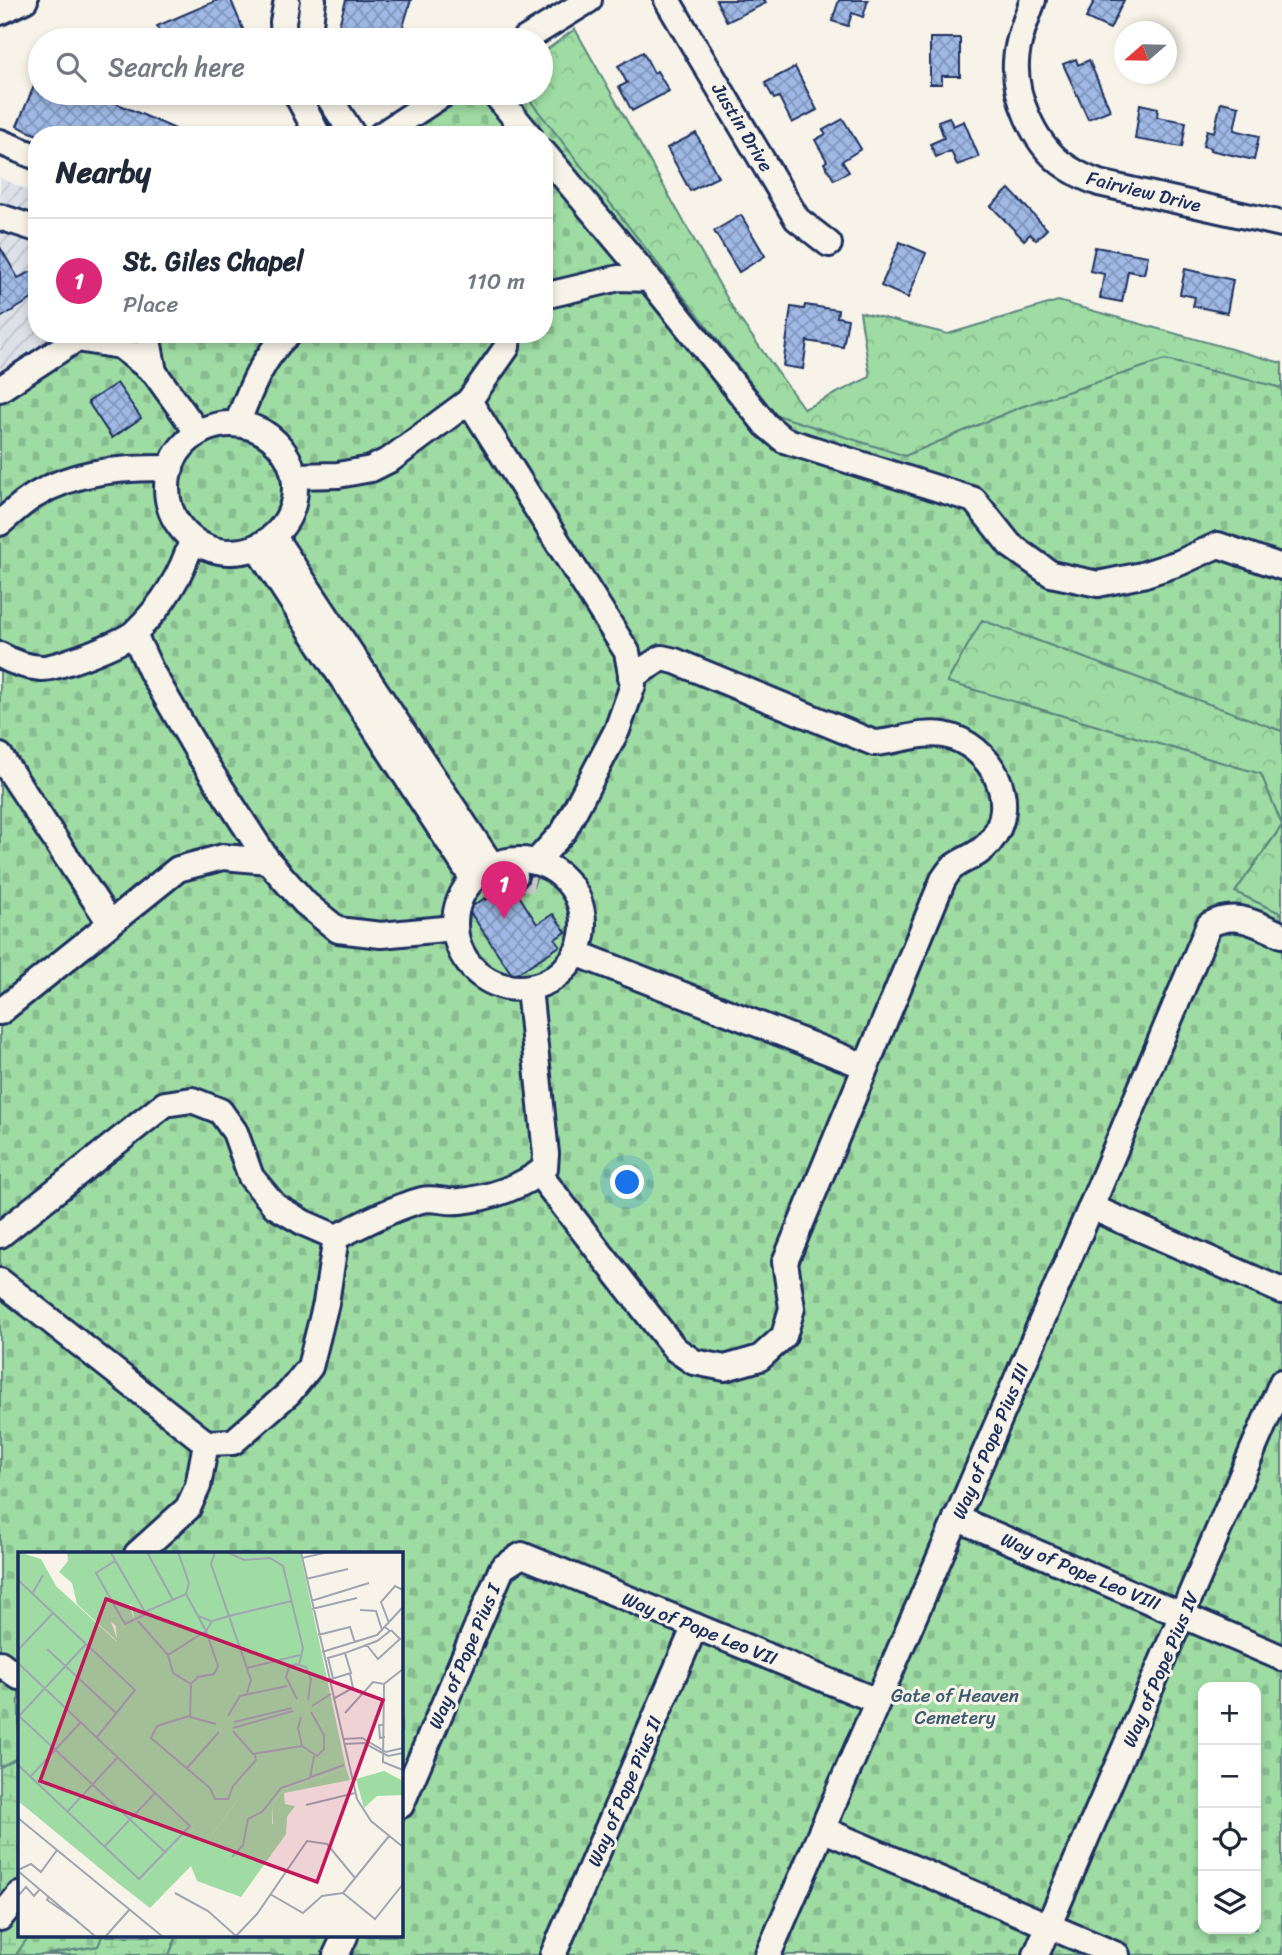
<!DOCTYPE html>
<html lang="en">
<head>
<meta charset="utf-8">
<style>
  body { margin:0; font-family:Sriracha,sans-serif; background:#f6f6f7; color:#1f2937 }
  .controls { position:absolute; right:21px; bottom:21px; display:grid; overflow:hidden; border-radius:14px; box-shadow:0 4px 10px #0003 }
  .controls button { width:63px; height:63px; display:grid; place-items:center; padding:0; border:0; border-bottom:2px solid #e0e1e3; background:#fff; color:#1f2937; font:35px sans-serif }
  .compass { position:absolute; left:1114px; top:21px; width:63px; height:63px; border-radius:50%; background:#fff; box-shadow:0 4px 10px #0003; rotate:250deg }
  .you { position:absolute; left:628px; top:1183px; width:24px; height:24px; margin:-18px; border:5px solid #fff; border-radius:50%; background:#1a73e8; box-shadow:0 0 0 10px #1a73e833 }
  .badge { display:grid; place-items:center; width:46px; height:46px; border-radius:50%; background:#db2777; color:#fff; font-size:23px; font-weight:700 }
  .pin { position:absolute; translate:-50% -58px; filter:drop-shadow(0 2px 4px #0008) }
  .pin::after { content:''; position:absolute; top:37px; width:24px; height:21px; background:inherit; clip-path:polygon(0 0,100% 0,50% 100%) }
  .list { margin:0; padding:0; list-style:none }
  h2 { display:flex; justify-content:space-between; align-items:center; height:91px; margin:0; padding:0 28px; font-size:30px }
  h2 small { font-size:23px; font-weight:400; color:#747a83 }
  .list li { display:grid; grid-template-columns:46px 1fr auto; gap:21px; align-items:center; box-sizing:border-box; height:126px; padding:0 28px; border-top:2px solid #e0e1e3 }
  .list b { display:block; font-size:26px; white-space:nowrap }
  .list p { margin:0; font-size:23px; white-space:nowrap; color:#747a83 }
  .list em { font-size:23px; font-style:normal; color:#747a83 }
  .icon { flex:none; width:38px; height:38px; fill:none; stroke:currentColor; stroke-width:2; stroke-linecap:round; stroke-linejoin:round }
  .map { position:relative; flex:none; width:1282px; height:1955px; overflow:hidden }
  .search { position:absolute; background:#fff; box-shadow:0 4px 10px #0003; left:28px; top:28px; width:525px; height:77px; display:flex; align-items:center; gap:18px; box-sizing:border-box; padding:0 24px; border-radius:38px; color:#747a83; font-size:26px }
  .panel { position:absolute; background:#fff; box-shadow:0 4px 10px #0003; left:28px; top:126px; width:525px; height:217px; border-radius:28px }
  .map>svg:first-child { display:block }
  .industrial { fill:url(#industrial-furrows) }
  .forest { fill:url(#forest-crowns); stroke:#5c8680; stroke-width:2 }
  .wetland { fill:url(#wetland-marsh); stroke:#5c8680; stroke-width:2 }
  .cemetery { fill:url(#cemetery-stones); stroke:#5c8680; stroke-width:2; fill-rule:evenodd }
  .building { fill:url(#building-cross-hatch); stroke:#1b2f5e; stroke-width:2 }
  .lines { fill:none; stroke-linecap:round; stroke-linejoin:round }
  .minor-tunnel { stroke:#cbcccc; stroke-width:24; stroke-dasharray:24 12; stroke-linecap:butt }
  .minor-casing { stroke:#1b2f5e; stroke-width:30 }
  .minor { stroke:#f7f3e8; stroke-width:24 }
  .labels { text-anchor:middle; stroke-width:6; stroke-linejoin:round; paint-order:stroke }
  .street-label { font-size:19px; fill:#1b2f5e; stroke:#f7f3e8 }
  .park-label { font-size:19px; fill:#3c5a6f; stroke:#f7f3e8 }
  .inset-road { fill:none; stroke:#9fa5b1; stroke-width:2 }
  .view { fill:#c2185b; fill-opacity:0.15; stroke:#c2185b; stroke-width:3.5 }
  .inset-edge { fill:none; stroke:#1b2f5e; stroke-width:3.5 }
</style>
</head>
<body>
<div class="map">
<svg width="1282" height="1955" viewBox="0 0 1282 1955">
  <defs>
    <pattern id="industrial-furrows" width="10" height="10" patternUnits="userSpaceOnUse" patternTransform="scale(1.75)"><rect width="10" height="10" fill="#dde1e7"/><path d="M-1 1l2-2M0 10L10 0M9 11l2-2" fill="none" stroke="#bdc1c9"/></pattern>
    <pattern id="forest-crowns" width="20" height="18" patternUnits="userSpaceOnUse" patternTransform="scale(1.75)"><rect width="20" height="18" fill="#9edca3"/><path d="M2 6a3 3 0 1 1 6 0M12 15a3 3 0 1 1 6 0" fill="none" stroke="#88bd8f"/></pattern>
    <pattern id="wetland-marsh" width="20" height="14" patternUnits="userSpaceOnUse" patternTransform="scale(1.75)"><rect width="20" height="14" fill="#9edca3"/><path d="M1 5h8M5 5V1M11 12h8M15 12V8" fill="none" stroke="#88bd8f"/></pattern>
    <pattern id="cemetery-stones" width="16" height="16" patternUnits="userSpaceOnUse" patternTransform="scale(1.75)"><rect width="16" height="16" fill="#9edca3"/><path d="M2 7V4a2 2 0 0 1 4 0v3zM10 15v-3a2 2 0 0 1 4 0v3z" fill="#88bd8f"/></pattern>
    <pattern id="building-cross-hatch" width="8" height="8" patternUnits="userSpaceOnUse" patternTransform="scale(1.75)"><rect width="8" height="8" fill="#9fb8e4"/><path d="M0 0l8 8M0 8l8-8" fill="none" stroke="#8196bc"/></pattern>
  </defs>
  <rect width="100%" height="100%" fill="#f7f3e8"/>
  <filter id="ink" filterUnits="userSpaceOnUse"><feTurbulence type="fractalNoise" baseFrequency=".0143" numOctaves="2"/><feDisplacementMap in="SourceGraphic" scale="14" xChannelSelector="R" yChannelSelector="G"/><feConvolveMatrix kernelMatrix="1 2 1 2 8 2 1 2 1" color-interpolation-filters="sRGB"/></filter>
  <g filter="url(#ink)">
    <polygon class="industrial" points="0,178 37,194 37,334 84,334 0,388"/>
    <g class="forest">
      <polygon points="575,29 736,314 804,409 870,377 860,312 948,334 1058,301 1282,363 1282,388 1165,360 1021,407 905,456 776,415 524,93 541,93 541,54"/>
      <polygon points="982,620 1282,731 1282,825 1261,774 947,682"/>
      <polygon points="1282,826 1282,914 1235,892"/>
    </g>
    <g class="wetland">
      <polygon points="19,1757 19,1936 29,1936 16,1955 0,1955 0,1767"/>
      <polygon points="102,1936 177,1936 169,1955 42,1955 98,1946"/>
    </g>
    <g class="cemetery">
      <path d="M478,93H524L776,415L905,456L1021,407L1165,360L1282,388V731L982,620L947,682L1261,774L1282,825L1235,892L1282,914V1955H169L177,1936H401V1554H19V1757L0,1767V388L84,334H544V135H397ZM1203,1687H1256V1929H1203Z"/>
      <polygon points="29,1936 102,1936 98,1946 42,1955 16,1955"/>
    </g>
    <g class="building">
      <polygon points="218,0 231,0 247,39 163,40 157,26"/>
      <polygon points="346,0 411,0 399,40 349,40 336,36"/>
      <polygon points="716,0 765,0 766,3 727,22"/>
      <polygon points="839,0 868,0 863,17 852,13 848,26 832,21"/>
      <polygon points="1095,0 1124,0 1110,29 1086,18"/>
      <polygon points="930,38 960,38 960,76 942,76 942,84 930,84"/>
      <polygon points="643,52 654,73 657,71 669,91 632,111 619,87 627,83 618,66"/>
      <polygon points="1076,59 1078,65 1089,60 1110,110 1088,119 1063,64"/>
      <polygon points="795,67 817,110 792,123 779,97 774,99 765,83"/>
      <polygon points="40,72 40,93 93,93 189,135 37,135 17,126"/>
      <polygon points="1221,102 1239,106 1234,130 1259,136 1254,160 1210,150 1211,148 1203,146 1207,130 1214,132"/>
      <polygon points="1140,104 1158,108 1157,117 1186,122 1182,147 1135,139"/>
      <polygon points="949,117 953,126 964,121 979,157 957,165 951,151 936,157 930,144 944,138 938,121"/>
      <polygon points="843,119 861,149 842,161 849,172 834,180 824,163 827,161 815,140 826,134 823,130"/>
      <polygon points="696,133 718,177 690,191 667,148"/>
      <polygon points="1009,189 1047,229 1036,240 1030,234 1024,240 991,206"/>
      <polygon points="741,215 765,256 739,272 714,231"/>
      <polygon points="900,242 926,253 908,298 881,286"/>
      <polygon points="0,247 18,278 37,269 37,296 0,318"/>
      <polygon points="1095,247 1148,256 1144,274 1128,271 1122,302 1100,298 1104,274 1090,271"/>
      <polygon points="1185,269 1233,280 1227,313 1193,306 1195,297 1180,294"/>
      <polygon points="805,305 838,310 837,317 848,319 843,347 807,341 803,369 783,366 791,307 804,309"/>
      <polygon points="117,383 141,418 112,438 88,402"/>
      <polygon points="516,869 537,874 533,887 529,887 518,894 537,924 553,914 566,932 555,939 560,946 513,976 468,909 485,898 486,900 509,882"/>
    </g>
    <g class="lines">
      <polyline class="minor-tunnel" points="515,876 535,881"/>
      <defs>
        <g id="minor">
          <polyline points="667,0 797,219 829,244"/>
          <path d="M1033,0C1026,20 1017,41 1016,62C1014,97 1034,142 1061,163C1073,172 1085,178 1099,183L1282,224"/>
          <polyline points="0,12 25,0"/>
          <polyline points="284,40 283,22 287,0"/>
          <polyline points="312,40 310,24 313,0"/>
          <polyline points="524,40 589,0"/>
          <polyline points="296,93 318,135"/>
          <polyline points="326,93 353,135"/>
          <polyline points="496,95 529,135"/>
          <polyline points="381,135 445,93"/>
          <polyline points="0,142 37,157"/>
          <polyline points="544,153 649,279"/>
          <polyline points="0,217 37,229"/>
          <polyline points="544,296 619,278 649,279 766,425 784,440 974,500 1010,545 1051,574 1098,584 1142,575 1179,563 1218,545 1282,567"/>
          <polyline points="147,334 154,372"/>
          <polyline points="77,339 120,346 154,372 198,433"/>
          <polyline points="0,389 84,334"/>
          <polyline points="469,401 627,652 633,685 617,730 564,831 536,862"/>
          <path d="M237,424C249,393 262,357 288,334"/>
          <circle cx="231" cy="488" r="64"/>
          <polyline points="294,476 338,475 371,469 391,459 469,401 507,347 508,334"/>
          <path d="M0,523C11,514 22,503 34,496C76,470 122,468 171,468"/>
          <polyline points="274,537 492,866 500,872 515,876"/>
          <polyline points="257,548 473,879"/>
          <polyline points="134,634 151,671 199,754 268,861 305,903 338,930 381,935 454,928"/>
          <path d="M0,655C12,662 26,667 41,668C56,669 126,642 136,631C162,606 182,574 192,540"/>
          <polyline points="0,756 110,923"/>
          <circle cx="519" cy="924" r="64"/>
          <polyline points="576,953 865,1066"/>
          <polyline points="0,1012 178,869 223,857 268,861"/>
          <path d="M539,1174L675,1349L694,1362L725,1368L760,1358L784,1336L792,1308L785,1262L943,880C946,876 949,870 953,867C965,858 978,856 989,843C1023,803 991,744 944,735C921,731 897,742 874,743L675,661L662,658L631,677"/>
          <polyline points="1091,1207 1282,1291"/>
          <polyline points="0,1235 165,1104 192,1100 220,1111 235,1132 251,1177 275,1206 304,1223 336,1237 326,1303 310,1367 289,1393 233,1442 206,1443 0,1281"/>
          <path d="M336,1237C364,1224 392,1208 422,1200C434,1197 447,1203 460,1201C489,1198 523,1187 545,1168L546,1154L529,988"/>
          <polyline points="956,1518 1282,1658"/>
          <polyline points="137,1554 188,1508 198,1486 206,1443"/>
          <polyline points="0,1663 19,1677"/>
          <polyline points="401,1805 502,1568 522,1555 877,1701"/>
          <polyline points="822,1829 1117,1955"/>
          <polyline points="0,1918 19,1895"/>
          <polyline points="336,1955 345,1936"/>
          <polyline points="553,1955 695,1626"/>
          <path d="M768,1955L1091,1207L1209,925C1236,910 1256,924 1282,935"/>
          <polyline points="1036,1955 1282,1382"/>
        </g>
      </defs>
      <use href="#minor" class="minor-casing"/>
      <use href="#minor" class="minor"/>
    </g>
  </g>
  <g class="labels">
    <g class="street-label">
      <text transform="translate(743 127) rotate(59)" y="7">Justin Drive</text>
      <text transform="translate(1144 191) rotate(14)" y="7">Fairview Drive</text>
      <text transform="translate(990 1441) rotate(-67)" y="7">Way of Pope Pius III</text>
      <text transform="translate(1081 1571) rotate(23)" y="7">Way of Pope Leo VIII</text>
      <text transform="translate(700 1628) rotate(22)" y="7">Way of Pope Leo VII</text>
      <text transform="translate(464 1656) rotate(-67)" y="7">Way of Pope Pius I</text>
      <text transform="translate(1160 1669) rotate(-67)" y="7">Way of Pope Pius IV</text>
      <text transform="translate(624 1791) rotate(-67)" y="7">Way of Pope Pius II</text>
    </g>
    <g class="park-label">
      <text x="955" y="1702">Gate of Heaven<tspan x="955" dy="22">Cemetery</tspan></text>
    </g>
  </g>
  <g transform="translate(18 1552)">
    <rect width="385" height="385" fill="#f7f3e8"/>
    <path d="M328,216L332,228L266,241L267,252L277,254L269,265L268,282L223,345L179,329L173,314L132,356L96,328L107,317L122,330L175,277L191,287L220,247L255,272L254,253L266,237ZM366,219L385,229V243L359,244L346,256L338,227Z" fill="#9edca3"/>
    <path d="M49,0H94L116,67L107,76L86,49L100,90L59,52L54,31L41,20L50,9Z" fill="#9edca3"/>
    <path d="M0,0L23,7L38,34L99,90L98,74L84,61L87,48L106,75L116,67L114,53L102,49L105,42L97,40L90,29L97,9L94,0H282L328,216L266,237L254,253V295L222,343L184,321L178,312L226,255L220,247L191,287H182L175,277L122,330L107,318L96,328L0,249Z" fill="#9edca3"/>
    <path class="inset-road" d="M129,0L155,48M160,0L171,31L168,42M197,0L193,12L211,64L274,49M209,0L226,8L252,6L265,14L285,96L281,113M283,0L339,247L353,269L385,295M93,1L127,60L168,42L180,64L193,69M284,6L310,0M97,9L78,21L107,72L130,61M288,27L330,17M0,28L117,138L79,185M14,42L25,23M293,49L351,31M294,57L339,46M342,58L358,59L364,78M180,64L188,79L150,103L155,121L173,132L180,125L196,122L200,114L188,79L194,69L211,64L233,128L229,141M120,69L150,103M371,71L363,50L377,34L385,38M300,83L332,75L337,91M348,92L360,107L382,87L373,78M29,97L99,162M0,98L35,61M304,100L359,83L385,55M0,111L172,274L121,327L0,213M229,116L282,103M315,126L310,106L327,101M310,128L333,121L327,101L359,89L372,79L367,75M173,132L172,165L198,172M366,132L365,210L385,218M279,147L268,125L271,115L278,112L288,115L293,127L290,148M315,147L335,136L332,122M294,154L313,142M327,161L355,130L366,132L385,117M1,164L148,301M1,164L68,92M171,164L139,174L133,186L192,236L197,247H210L215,234L238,208L237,203M210,164L222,144L269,134M283,165L280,176L284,194L299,204L306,197V183L293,160M216,170L274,156M366,173H361L362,186L367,185M215,176L275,159M215,179L235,202L284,194M325,187L344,186L368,200L385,196M326,192L346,191L370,204L385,201M169,216L201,180M12,225L63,170M293,225L326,213M288,253L337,241M49,260L100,205M0,266L145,385M86,295L138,240M214,305L225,293L230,267L244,260L263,236L292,226L296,204M0,318L13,312L23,320L39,298M0,319L78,385M157,341L190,359L218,384M325,341L357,367L385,332M325,341L371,284M252,342L285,361L304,344L325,341M0,344L8,335L16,344L22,337M31,344L29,348L60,369M87,385L112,357M217,385L239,362L289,289L309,292L337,326"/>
    <path class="view" d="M88,47L365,148L299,330L22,229Z"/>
    <rect width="385" height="385" class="inset-edge"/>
  </g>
</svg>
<div class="controls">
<button>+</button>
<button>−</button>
<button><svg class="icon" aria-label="locate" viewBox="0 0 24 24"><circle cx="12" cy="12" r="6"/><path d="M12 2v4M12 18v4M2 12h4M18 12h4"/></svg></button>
<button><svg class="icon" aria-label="layers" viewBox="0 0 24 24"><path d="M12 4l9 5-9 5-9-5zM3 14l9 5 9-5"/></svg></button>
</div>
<svg class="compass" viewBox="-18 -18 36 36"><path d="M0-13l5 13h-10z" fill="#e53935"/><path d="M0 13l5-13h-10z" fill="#747a83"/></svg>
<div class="you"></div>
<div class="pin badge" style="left:504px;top:919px">1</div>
<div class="search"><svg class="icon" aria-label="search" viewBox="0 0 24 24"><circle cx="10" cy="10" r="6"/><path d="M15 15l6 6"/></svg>Search here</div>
<section class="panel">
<h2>Nearby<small></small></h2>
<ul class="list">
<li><span class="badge">1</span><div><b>St. Giles Chapel</b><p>Place</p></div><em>110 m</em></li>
</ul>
</section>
</div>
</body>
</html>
